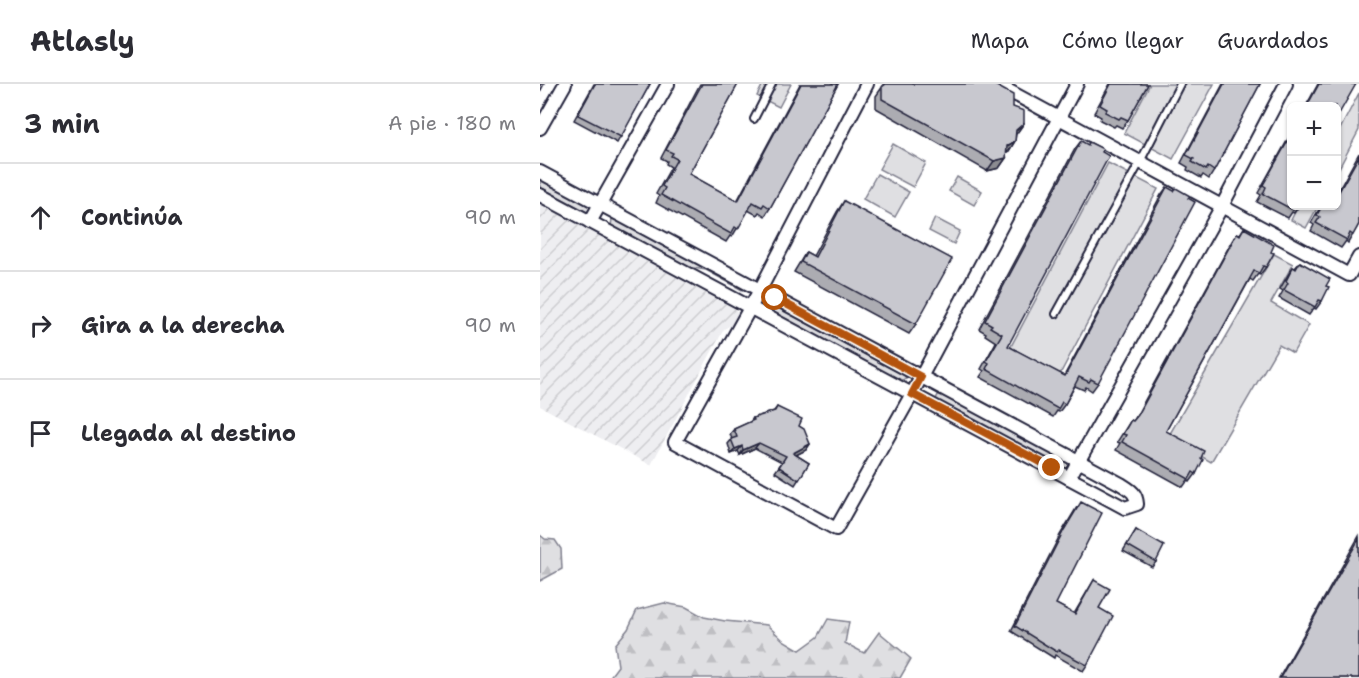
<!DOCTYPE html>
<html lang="es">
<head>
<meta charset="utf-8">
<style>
  body { margin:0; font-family:"Shantell Sans",sans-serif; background:#f7f7f7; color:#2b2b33 }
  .controls { position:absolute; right:18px; top:18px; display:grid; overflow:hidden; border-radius:9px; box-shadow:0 2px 4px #0004 }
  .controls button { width:54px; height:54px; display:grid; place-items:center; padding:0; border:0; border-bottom:2px solid #e1e1e2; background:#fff; color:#2b2b33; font:30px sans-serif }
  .stop { position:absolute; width:18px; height:18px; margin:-14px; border:4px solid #b45309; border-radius:50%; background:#fff }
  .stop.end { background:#b45309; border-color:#fff; box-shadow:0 2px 6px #0008 }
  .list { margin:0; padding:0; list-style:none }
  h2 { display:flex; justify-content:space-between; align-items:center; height:78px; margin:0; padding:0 24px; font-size:26px }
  h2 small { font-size:20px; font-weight:400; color:#7c7c81 }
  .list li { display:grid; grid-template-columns:39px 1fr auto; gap:18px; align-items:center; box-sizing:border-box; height:108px; padding:0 24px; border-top:2px solid #e1e1e2 }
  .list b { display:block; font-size:22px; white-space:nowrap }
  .list em { font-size:20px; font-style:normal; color:#7c7c81 }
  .icon { flex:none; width:33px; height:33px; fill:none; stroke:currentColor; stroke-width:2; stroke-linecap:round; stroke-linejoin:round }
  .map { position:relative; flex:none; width:819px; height:594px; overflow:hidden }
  header { display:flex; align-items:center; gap:36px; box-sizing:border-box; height:84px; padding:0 30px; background:#fff; border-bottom:2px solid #e1e1e2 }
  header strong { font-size:28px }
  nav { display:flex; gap:33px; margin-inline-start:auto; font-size:21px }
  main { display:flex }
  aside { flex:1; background:#fff }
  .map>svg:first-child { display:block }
  .industrial { fill:url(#industrial-furrows) }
  .grass { fill:#dfdfe2; stroke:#80808e; stroke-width:1.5 }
  .forest { fill:url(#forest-firs); stroke:#80808e; stroke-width:1.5 }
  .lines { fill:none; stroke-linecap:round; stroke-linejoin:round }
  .lane-casing { stroke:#22223b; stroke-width:10 }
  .street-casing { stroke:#22223b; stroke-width:16 }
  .lane { stroke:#fff; stroke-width:6 }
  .street { stroke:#fff; stroke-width:12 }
  .wall { fill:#acacb2; stroke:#22223b; stroke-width:1.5 }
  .shaded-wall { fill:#8c8c91; stroke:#22223b; stroke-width:1.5 }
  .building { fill:#c8c8cf; stroke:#22223b; stroke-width:1.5 }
  .route { stroke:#b45309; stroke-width:8 }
</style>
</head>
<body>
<header>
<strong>Atlasly</strong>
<nav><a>Mapa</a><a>Cómo llegar</a><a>Guardados</a></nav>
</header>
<main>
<aside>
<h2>3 min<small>A pie · 180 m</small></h2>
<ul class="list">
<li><svg class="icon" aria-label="ahead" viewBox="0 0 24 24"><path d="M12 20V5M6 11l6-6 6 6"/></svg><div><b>Continúa</b></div><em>90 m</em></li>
<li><svg class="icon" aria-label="right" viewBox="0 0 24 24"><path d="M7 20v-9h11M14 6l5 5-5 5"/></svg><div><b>Gira a la derecha</b></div><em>90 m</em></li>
<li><svg class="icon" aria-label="arrive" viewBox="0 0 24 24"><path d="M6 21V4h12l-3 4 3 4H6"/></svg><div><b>Llegada al destino</b></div></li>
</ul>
</aside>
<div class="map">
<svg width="819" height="594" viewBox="0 0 819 594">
  <defs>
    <pattern id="industrial-furrows" width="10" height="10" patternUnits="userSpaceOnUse" patternTransform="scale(1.5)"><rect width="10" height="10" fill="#eeeef1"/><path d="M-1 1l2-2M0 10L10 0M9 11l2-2" fill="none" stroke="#ccccd0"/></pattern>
    <pattern id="forest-firs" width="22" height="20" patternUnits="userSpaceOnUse" patternTransform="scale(1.5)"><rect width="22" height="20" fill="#dfdfe2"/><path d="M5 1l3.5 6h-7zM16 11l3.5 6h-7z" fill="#bfbfc3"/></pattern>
  </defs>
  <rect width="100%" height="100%" fill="#fff"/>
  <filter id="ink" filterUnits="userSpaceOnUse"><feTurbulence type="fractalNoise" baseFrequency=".0167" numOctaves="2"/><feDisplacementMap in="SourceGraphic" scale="12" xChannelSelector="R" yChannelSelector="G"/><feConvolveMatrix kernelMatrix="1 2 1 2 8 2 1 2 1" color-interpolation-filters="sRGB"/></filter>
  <g filter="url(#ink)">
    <polygon class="industrial" points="0,120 195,225 198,229 193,240 184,245 111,381 0,322"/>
    <g class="grass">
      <polygon points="223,0 251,0 239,23 217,12"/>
      <polygon points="610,0 674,0 633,75 584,49"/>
      <polygon points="819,9 819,46 797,88 797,51"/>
      <polygon points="353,60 386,79 373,103 339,85"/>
      <polygon points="568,79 618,105 518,294 468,268"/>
      <polygon points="337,90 369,108 355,133 323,115"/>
      <polygon points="417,93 442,107 434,121 409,107"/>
      <polygon points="0,95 50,122 51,126 47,128 0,103"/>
      <polygon points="758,122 778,122 766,144 751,136"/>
      <polygon points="395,134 420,147 414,160 389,147"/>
      <polygon points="72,135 76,135 201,203 202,206 166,186 147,183 71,142"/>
      <polygon points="734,170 753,180 731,219 769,241 753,269 739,261 671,378 628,353"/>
      <polygon points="223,216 364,291 366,294 361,297 222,222 220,219"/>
      <polygon points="398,311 402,311 522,375 524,381 518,381 398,317 396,315"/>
    </g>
    <g class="forest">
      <polygon points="0,451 5,455 15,456 21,465 22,485 0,497"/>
      <polygon points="124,519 146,523 164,533 185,537 227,541 243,556 260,566 278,553 288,535 309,538 305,559 324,569 339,548 371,575 360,594 69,594 78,582 75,561 88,545 97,526"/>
    </g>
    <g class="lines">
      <defs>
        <g id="lane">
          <polyline points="214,35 232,0"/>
          <polyline points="516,230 600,78 640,0"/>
        </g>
        <g id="street">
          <polyline points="327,0 220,206 135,358 296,445 372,310 537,0"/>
          <polyline points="456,0 809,191 819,173"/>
          <polyline points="0,44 25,0"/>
          <path d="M0,88L581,400C590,406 596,408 597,420L585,424L572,417L0,111"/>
          <polyline points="50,138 128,0"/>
          <polyline points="529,394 682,122 746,0"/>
        </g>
      </defs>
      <use href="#lane" class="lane-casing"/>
      <use href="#street" class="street-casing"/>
      <use href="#lane" class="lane"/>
      <use href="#street" class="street"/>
    </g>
    <g class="wall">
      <polygon points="54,0 110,0 77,59 34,36"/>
      <polygon points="160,0 198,0 149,90 197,117 260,0 298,0 230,124 225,132 219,128 217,131 208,126 192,153 190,152 186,158 116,119 119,112 116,110 131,83 126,80 127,77 121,74"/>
      <polygon points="343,0 453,0 473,23 484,39 476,50 475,57 469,67 466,68 466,74 459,84 447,87 336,24 336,12 343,2"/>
      <polygon points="570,0 608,0 588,36 582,44 576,41 574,43 560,36 561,33 554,29"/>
      <polygon points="683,0 720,0 674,87 669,95 663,91 661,94 647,86 648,83 641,79"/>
      <polygon points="778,0 816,0 796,22 766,22"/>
      <polygon points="752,48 752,122 759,122 754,129 752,128 748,134 717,118 721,111 718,109"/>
      <polygon points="541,57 468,262 524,292 621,111 627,103 558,299 552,307 546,303 544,306 535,302 525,320 519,328 517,327 513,333 440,293 444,287 441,285 456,258 445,251 446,249 439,245 535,65"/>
      <polygon points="819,69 819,140 808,159 806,157 801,164 771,147 774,141 771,139 781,122 796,122 796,111"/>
      <polygon points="304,117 376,240 369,250 254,188 266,168 273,172 297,128"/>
      <polygon points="704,144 731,168 726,183 720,191 718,190 713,197 710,195 626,347 661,374 656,390 650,398 648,396 643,403 576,366 580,359 577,358 591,336 593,337 594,336 692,157 697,149 700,150"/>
      <polygon points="760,178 786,202 782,217 776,225 774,224 769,231 739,214 743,207 740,205 748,191 753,183 755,184"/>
      <polygon points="237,323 259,342 270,360 266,366 256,371 269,379 255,401 235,388 242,378 215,364 200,371 198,367 191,370 188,360 192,355 190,350 194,345 210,338 213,334 234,327"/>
      <polygon points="537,423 516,520 534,530 554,496 559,524 547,581 543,587 515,571 514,574 471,547 520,451"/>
      <polygon points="596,446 616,478 612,483 583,467"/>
      <polygon points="819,452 819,594 739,594"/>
    </g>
    <g class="shaded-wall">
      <polygon points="484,39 477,49 469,55 476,46"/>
      <polygon points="475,57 469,67 460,72 467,62"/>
      <polygon points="466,74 459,84 447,87 454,77"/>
      <polygon points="219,359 215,364 200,371 203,366"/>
      <polygon points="270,360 266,366 250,374 253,369"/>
      <polygon points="202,362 198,367 191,370 195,365"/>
    </g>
    <g class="building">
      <polygon points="0,0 4,0 0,8"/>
      <polygon points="55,0 110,0 81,53 38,31"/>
      <polygon points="162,0 198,0 149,90 198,117 261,0 298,0 230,124 224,120 222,123 213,118 198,145 195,143 191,150 121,111 125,104 122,102 137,75 131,72 133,69 126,66"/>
      <polygon points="346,0 453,0 473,11 473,23 484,27 484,39 476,46 475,57 467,62 466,74 454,77 342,15 342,3"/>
      <polygon points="571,0 608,0 588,36 581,33 579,35 565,28 567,25 560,21"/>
      <polygon points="684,0 720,0 674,87 668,83 666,86 652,78 654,75 646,71"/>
      <polygon points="779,0 816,0 796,35 796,22 767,22"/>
      <polygon points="752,50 752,122 756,122 753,126 723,110 726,103 723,101"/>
      <polygon points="541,57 548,61 549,58 563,65 562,68 569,72 468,262 525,292 627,103 634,107 636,104 650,112 648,114 655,118 558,299 551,295 549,298 539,293 525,320 522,318 518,325 446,285 449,279 446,277 462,250 450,243 452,241 445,237"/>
      <polygon points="819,72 819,140 813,151 810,149 807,156 776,139 780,133 777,131 782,122 796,122 796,113"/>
      <polygon points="304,117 412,175 376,240 261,178 266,168 275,173"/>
      <polygon points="704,144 734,161 731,168 734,169 726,183 723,182 719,189 714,187 626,347 664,367 661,374 663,376 656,390 653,388 649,395 582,358 586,351 583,350 591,336 593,337 598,331 697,149 700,151"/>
      <polygon points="760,178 790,195 786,202 789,203 782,217 779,216 775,223 744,206 748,199 746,197 753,183 756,185"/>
      <polygon points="237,323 262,335 259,342 264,345 270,360 253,369 269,379 259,396 239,383 246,372 219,359 203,366 202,362 195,365 191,355 197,353 194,345 214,336 213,334 235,327"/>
      <polygon points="541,418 562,429 516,520 535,530 554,496 570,505 559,524 573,532 547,581 519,566 517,568 475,542 524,446"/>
      <polygon points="596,446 624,462 616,478 587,461"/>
      <polygon points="819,455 819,594 740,594"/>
    </g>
  </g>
  <g class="lines" filter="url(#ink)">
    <polyline class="route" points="235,214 381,293 372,310 512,384"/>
  </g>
</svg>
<div class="controls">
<button>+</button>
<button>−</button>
</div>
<div class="stop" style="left:235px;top:214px"></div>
<div class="stop end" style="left:512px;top:384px"></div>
</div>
</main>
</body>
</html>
